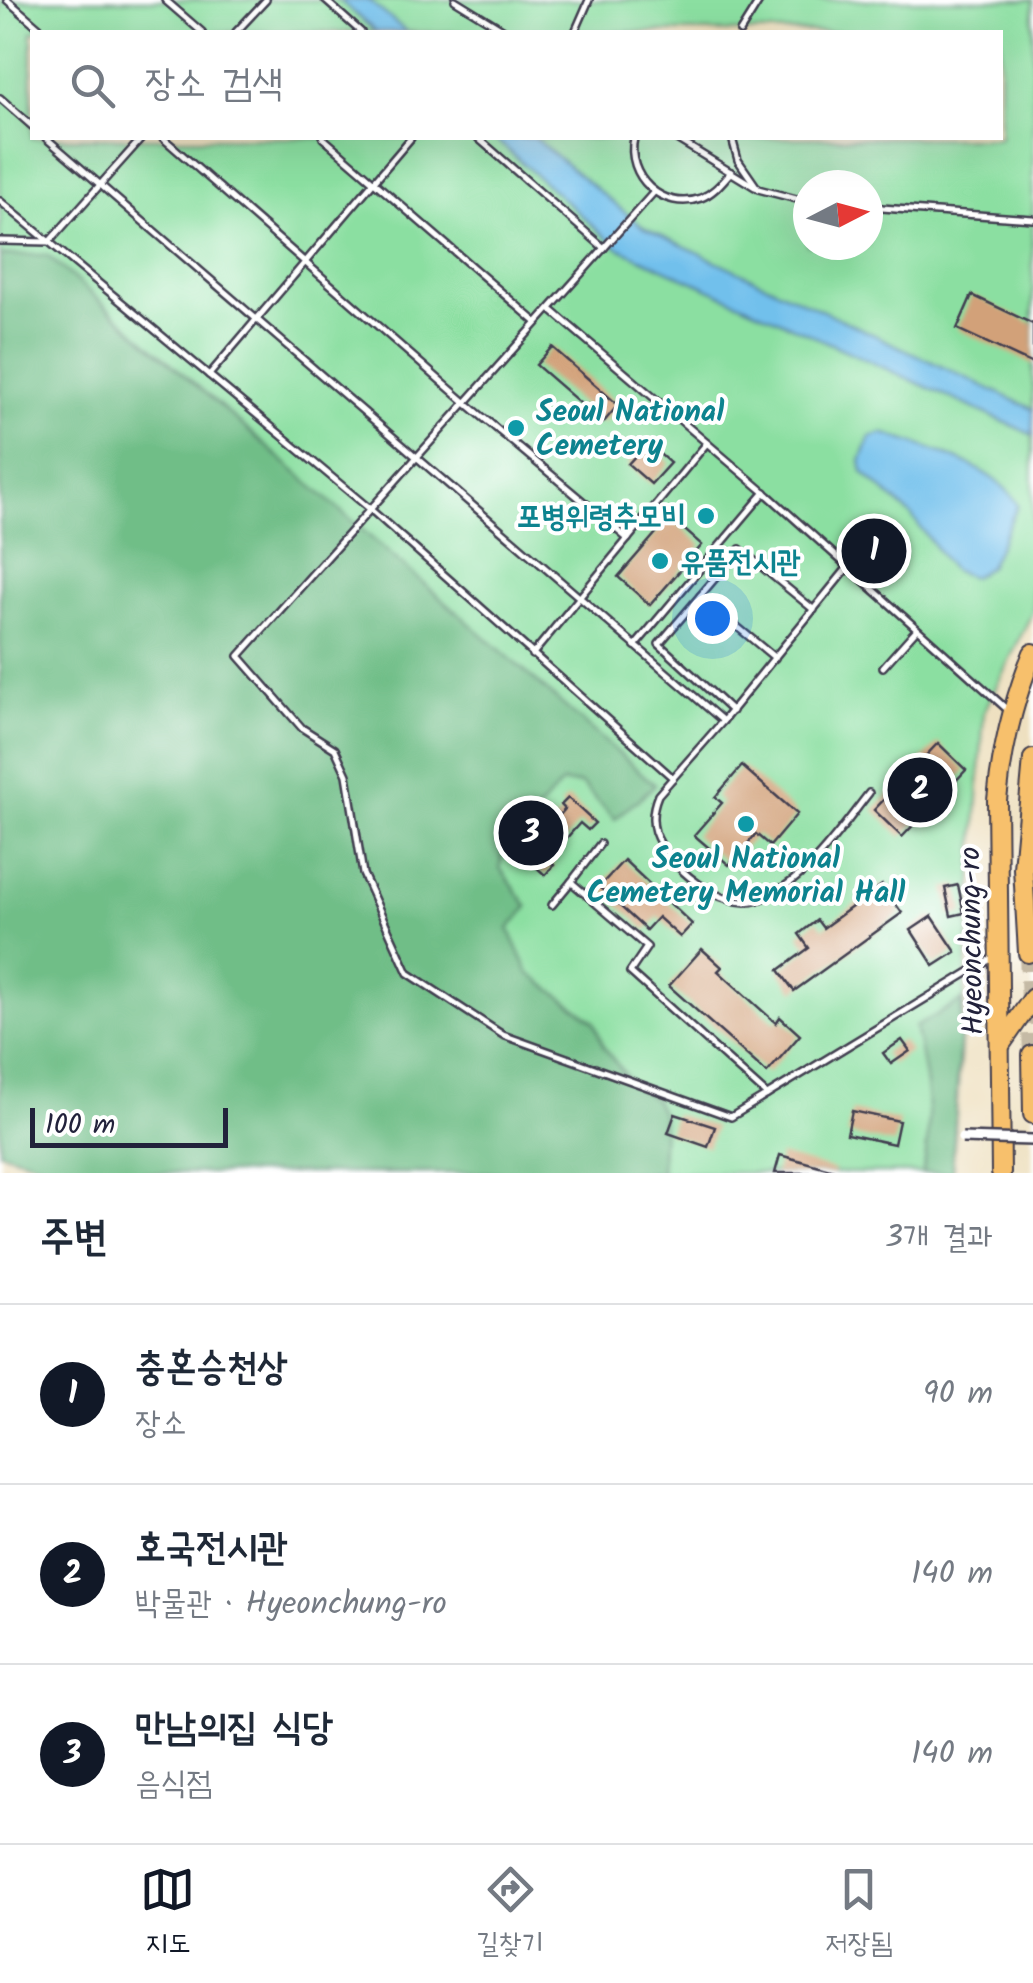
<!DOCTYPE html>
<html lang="ko">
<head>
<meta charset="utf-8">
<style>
  body { margin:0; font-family:Kalam,"Poor Story",sans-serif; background:#f6f6f7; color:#1f2937 }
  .compass { position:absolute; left:793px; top:170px; width:90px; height:90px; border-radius:50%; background:#fff; box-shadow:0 10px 40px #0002; rotate:84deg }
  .scale { position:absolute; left:30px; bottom:25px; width:198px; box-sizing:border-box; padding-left:10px; border:5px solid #22223b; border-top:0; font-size:28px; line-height:35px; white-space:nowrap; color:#22223b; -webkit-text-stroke:8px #fff; paint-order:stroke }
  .you { position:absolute; left:712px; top:618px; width:35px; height:35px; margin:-25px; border:8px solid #fff; border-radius:50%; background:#1a73e8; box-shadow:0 0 0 15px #1a73e833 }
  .badge { display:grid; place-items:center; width:65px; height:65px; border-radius:50%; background:#111827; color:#fff; font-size:32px; font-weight:700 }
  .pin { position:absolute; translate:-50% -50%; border:5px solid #fff; box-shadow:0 2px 10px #0006 }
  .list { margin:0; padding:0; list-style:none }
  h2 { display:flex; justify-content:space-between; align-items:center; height:130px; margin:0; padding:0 40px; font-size:42px }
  h2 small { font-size:32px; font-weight:400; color:#747a83 }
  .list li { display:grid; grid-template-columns:65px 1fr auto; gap:30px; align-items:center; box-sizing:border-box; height:180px; padding:0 40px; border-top:2px solid #e0e1e3 }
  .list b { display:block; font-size:38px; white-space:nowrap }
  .list p { margin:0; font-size:32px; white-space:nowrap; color:#747a83 }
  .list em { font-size:32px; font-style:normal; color:#747a83 }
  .icon { flex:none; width:55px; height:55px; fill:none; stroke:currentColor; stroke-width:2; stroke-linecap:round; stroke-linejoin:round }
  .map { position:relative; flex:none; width:1033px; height:1173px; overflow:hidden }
  .search { position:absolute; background:#fff; box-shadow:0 10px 40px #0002; left:30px; right:30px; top:30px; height:110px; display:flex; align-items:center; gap:25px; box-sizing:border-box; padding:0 35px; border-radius:0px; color:#747a83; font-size:38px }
  .sheet { height:670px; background:#fff }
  nav { display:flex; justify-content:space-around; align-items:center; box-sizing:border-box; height:140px; border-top:2px solid #e0e1e3; background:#fff; font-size:28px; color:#747a83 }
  nav a { display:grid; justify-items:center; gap:5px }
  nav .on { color:#111827 }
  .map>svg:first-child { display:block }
  .green { fill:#8bdfa1; stroke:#56806e; stroke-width:2.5; fill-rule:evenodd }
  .forest { fill:#70be87; stroke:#497061; stroke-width:2.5 }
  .water { fill:#71c0ec; stroke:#4a7194; stroke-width:2.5 }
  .building { fill:#d2a179 }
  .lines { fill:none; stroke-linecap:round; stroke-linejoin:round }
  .primary-tunnel { stroke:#c5baa5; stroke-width:18; stroke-dasharray:18 9; stroke-linecap:butt }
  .service-casing { stroke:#413e4f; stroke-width:10 }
  .primary-casing { stroke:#413e4f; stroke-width:22 }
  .service { stroke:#fff; stroke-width:5 }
  .primary { stroke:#f7c06c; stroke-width:18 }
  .pedestrian-bridge-casing { stroke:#413e4f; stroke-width:14; stroke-linecap:butt }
  .pedestrian-bridge { stroke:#fff; stroke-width:9 }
  .culture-dot { fill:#0f9aa8; stroke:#fff; stroke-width:4 }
  .labels { text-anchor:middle; stroke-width:8; stroke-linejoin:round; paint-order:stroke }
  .culture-label { font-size:30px; font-weight:bold; fill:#0d838f; stroke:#fff; text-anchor:start }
  .street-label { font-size:30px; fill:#22223b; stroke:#fff }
</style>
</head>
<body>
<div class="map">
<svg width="1033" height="1173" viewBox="0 0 1033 1173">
  <rect width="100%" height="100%" fill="#fff"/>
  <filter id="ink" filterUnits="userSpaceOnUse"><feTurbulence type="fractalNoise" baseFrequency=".01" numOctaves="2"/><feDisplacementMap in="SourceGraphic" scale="20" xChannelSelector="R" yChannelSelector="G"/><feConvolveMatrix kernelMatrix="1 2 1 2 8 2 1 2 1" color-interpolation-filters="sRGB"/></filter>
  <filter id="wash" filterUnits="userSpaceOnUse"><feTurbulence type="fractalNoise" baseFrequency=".0048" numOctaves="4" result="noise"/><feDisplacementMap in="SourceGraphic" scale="40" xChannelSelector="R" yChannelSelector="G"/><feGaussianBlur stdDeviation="2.25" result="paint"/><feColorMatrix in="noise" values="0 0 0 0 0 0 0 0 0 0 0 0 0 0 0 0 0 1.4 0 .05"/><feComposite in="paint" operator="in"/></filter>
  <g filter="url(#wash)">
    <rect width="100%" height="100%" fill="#eee0bf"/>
    <path class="green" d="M0,0H1033V611L984,712L952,1173H343L0,864ZM32,32H1000V138H32ZM808,185H868V245H808Z"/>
    <g class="forest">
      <polygon points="0,255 47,255 655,785 615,819 581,784 562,783 503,849 500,868 528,907 509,929 529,973 594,1021 603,1046 633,1085 655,1100 663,1117 661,1173 70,1173 0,1152"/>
      <path d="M962,1001L952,1173H922C935,1124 926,1076 915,1027Z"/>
    </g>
    <g class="water">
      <polygon points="339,0 368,0 407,32 376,32"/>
      <polygon points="494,138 534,138 643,227 1033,409 1033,435 618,248"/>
      <path d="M883,433C923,447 998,466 1018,505L989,567L972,577L952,570L912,516L863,472L861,461L870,437Z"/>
    </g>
    <g id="blocks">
      <g class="building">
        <polygon points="972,295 1033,324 1033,364 957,329"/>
        <polygon points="552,347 618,405 603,423 536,365"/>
        <polygon points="647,443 670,463 651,484 628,464"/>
        <polygon points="670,517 702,545 650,605 618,577"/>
        <circle cx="874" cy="552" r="9"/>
        <polygon points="938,743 966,770 902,837 874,810"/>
        <polygon points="742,766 797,814 770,846 756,834 729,865 694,835 722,803 715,797"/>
        <polygon points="568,798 595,823 588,830 580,823 548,859 554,865 545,875 517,850 526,840 532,846 565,809 561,805"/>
        <polygon points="624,860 692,924 680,937 658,917 646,930 599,887"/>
        <polygon points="882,885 902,913 794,991 779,970 809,948 799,934 817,920 823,928"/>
        <polygon points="958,885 964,913 951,916 945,888"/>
        <polygon points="932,916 956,952 934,966 911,930"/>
        <polygon points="702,949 722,967 718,971 776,1023 780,1017 800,1035 767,1073 669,986"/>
        <polygon points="902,1040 910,1051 891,1064 883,1053"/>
        <polygon points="852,1111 899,1121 894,1144 847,1134"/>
        <polygon points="675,1114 715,1127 708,1147 668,1133"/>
        <polygon points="780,1155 834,1170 833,1173 775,1173"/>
      </g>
    </g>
  </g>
  <g filter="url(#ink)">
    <use href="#blocks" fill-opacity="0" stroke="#413e4f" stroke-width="2.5"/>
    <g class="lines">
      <polyline class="primary-tunnel" points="1028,953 1032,1055"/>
      <defs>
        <g id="service">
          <polyline points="7,0 44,32"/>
          <polyline points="165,0 202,32"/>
          <polyline points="325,0 361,32"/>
          <polyline points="455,0 507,32"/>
          <polyline points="236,32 266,0"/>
          <polyline points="575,32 589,0"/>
          <polyline points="740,32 760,0"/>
          <polyline points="0,98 32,126"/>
          <path d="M46,138L723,721L658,795C653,807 651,819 655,832C666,865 722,912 758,900C806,883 839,831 869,793"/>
          <polyline points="163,138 466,403 628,539"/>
          <polyline points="323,138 536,322"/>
          <polyline points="478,138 604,248"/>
          <path d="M634,138C625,176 663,212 701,198C714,193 722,182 731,172"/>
          <polyline points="675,138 755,187"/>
          <polyline points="732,138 738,160 758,189 808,202"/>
          <polyline points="654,192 239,656 302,728 335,749 347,775 363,874 408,973 503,1035 731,1117 994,957"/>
          <polyline points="0,201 370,509 673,778"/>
          <polyline points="868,207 1033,219"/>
          <polyline points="0,241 49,242 142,138"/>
          <polyline points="550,309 769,496 1010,712"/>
          <polyline points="209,375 411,138"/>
          <polyline points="700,596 775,658"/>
          <polyline points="635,646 765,492"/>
          <polyline points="532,655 707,443"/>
          <polyline points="883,667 917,629"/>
          <polyline points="732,711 659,644 740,549 814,610"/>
          <polyline points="723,721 848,567"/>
          <polyline points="600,844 571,882 647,947 630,972 767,1095"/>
          <polyline points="552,905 571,882"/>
        </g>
        <g id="primary">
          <polyline points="1028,953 1023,868 1033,759"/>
          <polyline points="1001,1044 1033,998"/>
          <polyline points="1032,1055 1033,1114"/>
          <path d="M1001,1173L997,800C1002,748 1013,701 1033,653"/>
        </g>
      </defs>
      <use href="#service" class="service-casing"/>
      <use href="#primary" class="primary-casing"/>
      <use href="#service" class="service"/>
      <use href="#primary" class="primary"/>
      <defs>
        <polyline id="pedestrian-bridge" points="962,1138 1033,1140"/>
      </defs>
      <use href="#pedestrian-bridge" class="pedestrian-bridge-casing"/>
      <use href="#pedestrian-bridge" class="pedestrian-bridge"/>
    </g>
  </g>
  <g class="culture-dot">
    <circle cx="516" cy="428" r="10"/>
    <circle cx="706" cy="516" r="10"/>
    <circle cx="660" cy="561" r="10"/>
    <circle cx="746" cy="824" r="10"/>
  </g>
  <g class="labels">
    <g class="culture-label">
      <text x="536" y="421">Seoul National<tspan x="536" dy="34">Cemetery</tspan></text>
      <text x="686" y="526" text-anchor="end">포병위령추모비</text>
      <text x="680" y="571">유품전시관</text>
      <text x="746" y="868" text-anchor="middle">Seoul National<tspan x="746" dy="34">Cemetery Memorial Hall</tspan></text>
    </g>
    <g class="street-label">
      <text transform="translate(971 941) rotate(-91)" y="10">Hyeonchung-ro</text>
    </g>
  </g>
</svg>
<svg class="compass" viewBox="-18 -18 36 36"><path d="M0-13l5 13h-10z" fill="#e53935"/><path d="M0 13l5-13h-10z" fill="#747a83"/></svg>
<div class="scale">100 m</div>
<div class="you"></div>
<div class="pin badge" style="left:874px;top:551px">1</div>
<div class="pin badge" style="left:920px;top:790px">2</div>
<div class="pin badge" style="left:531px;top:833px">3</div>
<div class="search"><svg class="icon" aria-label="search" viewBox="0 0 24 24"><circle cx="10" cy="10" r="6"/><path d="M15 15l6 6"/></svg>장소 검색</div>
</div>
<section class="sheet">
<h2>주변<small>3개 결과</small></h2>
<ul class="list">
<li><span class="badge">1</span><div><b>충혼승천상</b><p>장소</p></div><em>90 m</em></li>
<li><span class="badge">2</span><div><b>호국전시관</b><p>박물관 · Hyeonchung-ro</p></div><em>140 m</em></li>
<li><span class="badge">3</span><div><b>만남의집 식당</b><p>음식점</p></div><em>140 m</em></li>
</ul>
</section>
<nav>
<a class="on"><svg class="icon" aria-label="map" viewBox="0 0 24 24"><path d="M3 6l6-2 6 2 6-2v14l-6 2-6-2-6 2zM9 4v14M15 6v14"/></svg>지도</a>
<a><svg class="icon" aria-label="directions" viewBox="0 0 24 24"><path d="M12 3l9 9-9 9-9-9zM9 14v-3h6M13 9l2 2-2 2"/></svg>길찾기</a>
<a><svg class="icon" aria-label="saved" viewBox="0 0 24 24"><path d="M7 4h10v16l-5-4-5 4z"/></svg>저장됨</a>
</nav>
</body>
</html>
